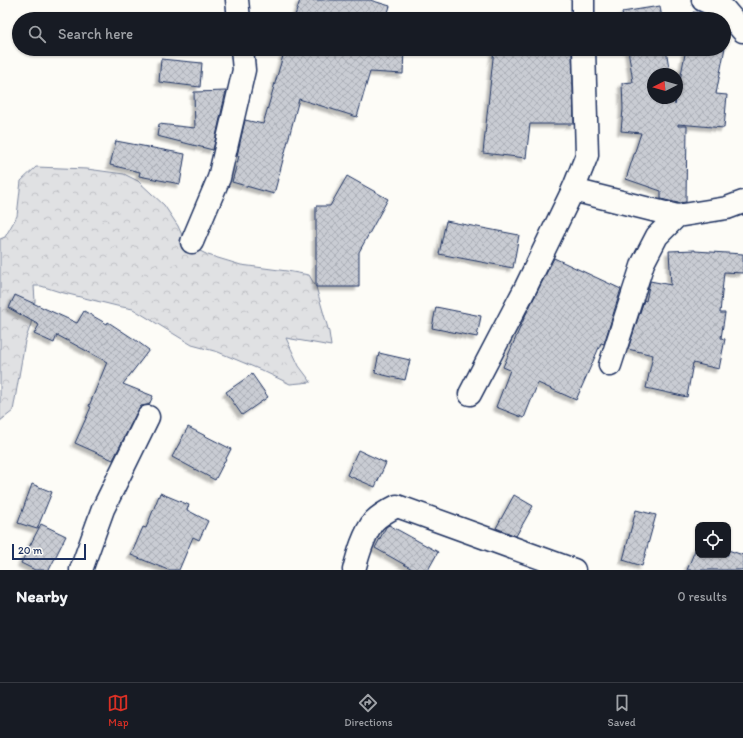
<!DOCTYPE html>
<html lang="en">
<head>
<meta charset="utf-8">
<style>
  body { margin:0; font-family:Itim,sans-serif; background:#20242c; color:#f1f3f6 }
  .controls { position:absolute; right:12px; bottom:12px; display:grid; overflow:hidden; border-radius:8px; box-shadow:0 1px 3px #0004 }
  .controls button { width:36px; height:36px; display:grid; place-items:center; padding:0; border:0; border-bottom:1px solid #363941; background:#171b24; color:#f1f3f6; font:20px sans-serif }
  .compass { position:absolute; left:647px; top:68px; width:36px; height:36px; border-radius:50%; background:#171b24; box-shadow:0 1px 3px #0004; rotate:265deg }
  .scale { position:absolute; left:12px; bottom:10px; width:74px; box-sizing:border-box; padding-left:4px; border:2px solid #1b2f5e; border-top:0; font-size:11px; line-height:14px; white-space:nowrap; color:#1b2f5e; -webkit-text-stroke:3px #fdfcf7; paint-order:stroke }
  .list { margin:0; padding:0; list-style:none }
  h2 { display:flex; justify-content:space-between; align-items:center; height:52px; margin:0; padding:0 16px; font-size:17px }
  h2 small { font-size:13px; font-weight:400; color:#9ea1a6 }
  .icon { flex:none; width:22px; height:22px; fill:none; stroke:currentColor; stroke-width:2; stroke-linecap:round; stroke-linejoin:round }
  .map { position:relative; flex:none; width:743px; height:570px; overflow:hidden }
  .search { position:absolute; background:#171b24; box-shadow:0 1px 3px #0004; left:12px; right:12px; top:12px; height:44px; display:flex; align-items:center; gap:10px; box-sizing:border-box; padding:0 14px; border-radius:22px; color:#9ea1a6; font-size:15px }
  .sheet { height:112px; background:#171b24 }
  nav { display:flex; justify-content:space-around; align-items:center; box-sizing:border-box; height:56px; border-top:1px solid #363941; background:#171b24; font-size:11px; color:#9ea1a6 }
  nav a { display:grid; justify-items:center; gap:2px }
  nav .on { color:#d93025 }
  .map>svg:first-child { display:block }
  .forest { fill:url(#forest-crowns); stroke:#7e88a0 }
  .building { fill:url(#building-cross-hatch); stroke:#1b2f5e; filter:url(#shadow) }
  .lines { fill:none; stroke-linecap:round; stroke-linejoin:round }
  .minor-casing { stroke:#1b2f5e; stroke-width:25 }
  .minor { stroke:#fdfcf7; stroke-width:22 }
</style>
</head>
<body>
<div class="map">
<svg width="743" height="570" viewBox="0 0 743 570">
  <defs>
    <pattern id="forest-crowns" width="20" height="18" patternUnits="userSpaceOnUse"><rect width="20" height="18" fill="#e0e1e3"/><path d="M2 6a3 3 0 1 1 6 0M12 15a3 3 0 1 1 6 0" fill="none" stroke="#c0c1c5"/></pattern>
    <pattern id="building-cross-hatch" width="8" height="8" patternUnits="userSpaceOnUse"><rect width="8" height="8" fill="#c9ccd3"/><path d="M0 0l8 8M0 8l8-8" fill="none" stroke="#acb0b8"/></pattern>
    <filter id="shadow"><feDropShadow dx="-3.5" dy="3.5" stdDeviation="1" flood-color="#0004"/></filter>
  </defs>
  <rect width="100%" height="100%" fill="#fdfcf7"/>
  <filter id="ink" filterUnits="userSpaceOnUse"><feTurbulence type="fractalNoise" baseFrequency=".025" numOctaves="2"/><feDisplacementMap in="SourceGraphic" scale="8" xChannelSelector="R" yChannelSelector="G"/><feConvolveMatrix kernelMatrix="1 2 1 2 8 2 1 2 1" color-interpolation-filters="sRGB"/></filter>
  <g filter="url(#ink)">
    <polygon class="forest" points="36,167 87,169 124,174 138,181 164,205 178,226 186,244 208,255 241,265 287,271 309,275 316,287 329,332 331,346 286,338 299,366 311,382 290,384 261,370 218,352 192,345 133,309 117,306 60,292 41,286 34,286 35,301 31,324 25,341 13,411 0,421 0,239 5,237 17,216 21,181"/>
    <g class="building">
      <polygon points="300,0 370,0 390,6 386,19 294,19"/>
      <polygon points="660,6 662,19 623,19 622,12"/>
      <polygon points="693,12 705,14 716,19 692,19"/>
      <polygon points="724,28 728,32 716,94 727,95 724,128 678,124 678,126 687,126 686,202 678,203 661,199 661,191 626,179 641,133 621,131 623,109 622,83 633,82 628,49 666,49 670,74 653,74 653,98 674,98 675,105 686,49 724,49"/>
      <polygon points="285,49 404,49 403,74 370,72 357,117 299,99 274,194 232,182 239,156 237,156 245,120 263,124"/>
      <polygon points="494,49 572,49 574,124 530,124 526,158 483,153"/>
      <polygon points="161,59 202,63 200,87 159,82"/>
      <polygon points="226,91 213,150 157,136 159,124 195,128 194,92"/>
      <polygon points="116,141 185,154 180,184 139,176 140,172 110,165"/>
      <polygon points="347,176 388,199 359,252 359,287 316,287 316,206 330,206"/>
      <polygon points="446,221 519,235 513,268 439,254"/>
      <polygon points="695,250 695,251 743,254 743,273 724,272 720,313 725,313 721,338 725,339 719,369 693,363 687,397 646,388 653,355 628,349 644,300 646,301 650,281 671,285 669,251"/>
      <polygon points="554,258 621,289 604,344 601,343 576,400 538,383 524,418 496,407 510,370 503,367 526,314"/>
      <polygon points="15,295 77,323 84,311 107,324 108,322 134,339 149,350 123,384 153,396 149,405 147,405 141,406 137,412 113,460 75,443 91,407 89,406 107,362 57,335 54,343 34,334 39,325 9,308"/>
      <polygon points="436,307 481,316 477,337 432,328"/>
      <polygon points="379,353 410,360 405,380 375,373"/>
      <polygon points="252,374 268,397 242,415 226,392"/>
      <polygon points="188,427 231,449 215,480 172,457"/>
      <polygon points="358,450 386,463 375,487 347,475"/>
      <polygon points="32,484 52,492 37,529 18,523"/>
      <polygon points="160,493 189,505 187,510 208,521 199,540 193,537 179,570 168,570 131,555 143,527 146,528"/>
      <polygon points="514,495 533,506 516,536 496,528"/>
      <polygon points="636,510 656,515 642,566 623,560"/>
      <polygon points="41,524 66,536 49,570 35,570 21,563"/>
      <polygon points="389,525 438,552 428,570 414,570 375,548 386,527"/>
      <polygon points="698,543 698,555 728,555 728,550 743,555 743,570 687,570"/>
    </g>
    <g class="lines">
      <defs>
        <g id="minor">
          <polyline points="237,0 239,19"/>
          <polyline points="583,0 583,19"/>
          <polyline points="703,0 724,9 743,31"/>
          <polyline points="573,190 677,216"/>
          <polyline points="192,242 219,178 244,70 242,49"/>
          <polyline points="610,365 643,263 657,236 677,216 727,208 743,202"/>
          <polyline points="470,394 526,287 573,190 587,155 584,49"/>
          <polyline points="81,570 103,509 148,417"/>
          <path d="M354,570C358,555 364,533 374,521C381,514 389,510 397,506L574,570"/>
        </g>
      </defs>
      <use href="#minor" class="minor-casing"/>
      <use href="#minor" class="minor"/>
    </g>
  </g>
</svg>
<div class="controls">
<button><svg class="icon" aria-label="locate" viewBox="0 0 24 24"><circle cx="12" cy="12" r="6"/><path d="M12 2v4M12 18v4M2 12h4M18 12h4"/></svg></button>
</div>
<svg class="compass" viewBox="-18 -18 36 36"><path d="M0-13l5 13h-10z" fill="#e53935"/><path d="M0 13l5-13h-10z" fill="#9ea1a6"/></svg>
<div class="scale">20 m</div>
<div class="search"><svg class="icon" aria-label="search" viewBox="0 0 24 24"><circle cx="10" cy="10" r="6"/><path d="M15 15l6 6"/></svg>Search here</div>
</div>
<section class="sheet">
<h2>Nearby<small>0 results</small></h2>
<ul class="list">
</ul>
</section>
<nav>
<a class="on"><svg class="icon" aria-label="map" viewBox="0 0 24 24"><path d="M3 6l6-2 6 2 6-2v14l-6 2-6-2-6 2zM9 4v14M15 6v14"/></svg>Map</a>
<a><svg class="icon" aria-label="directions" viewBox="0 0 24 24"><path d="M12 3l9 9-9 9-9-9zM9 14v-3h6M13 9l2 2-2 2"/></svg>Directions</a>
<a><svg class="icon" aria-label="saved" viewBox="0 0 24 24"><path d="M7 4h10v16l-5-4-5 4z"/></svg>Saved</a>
</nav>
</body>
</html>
